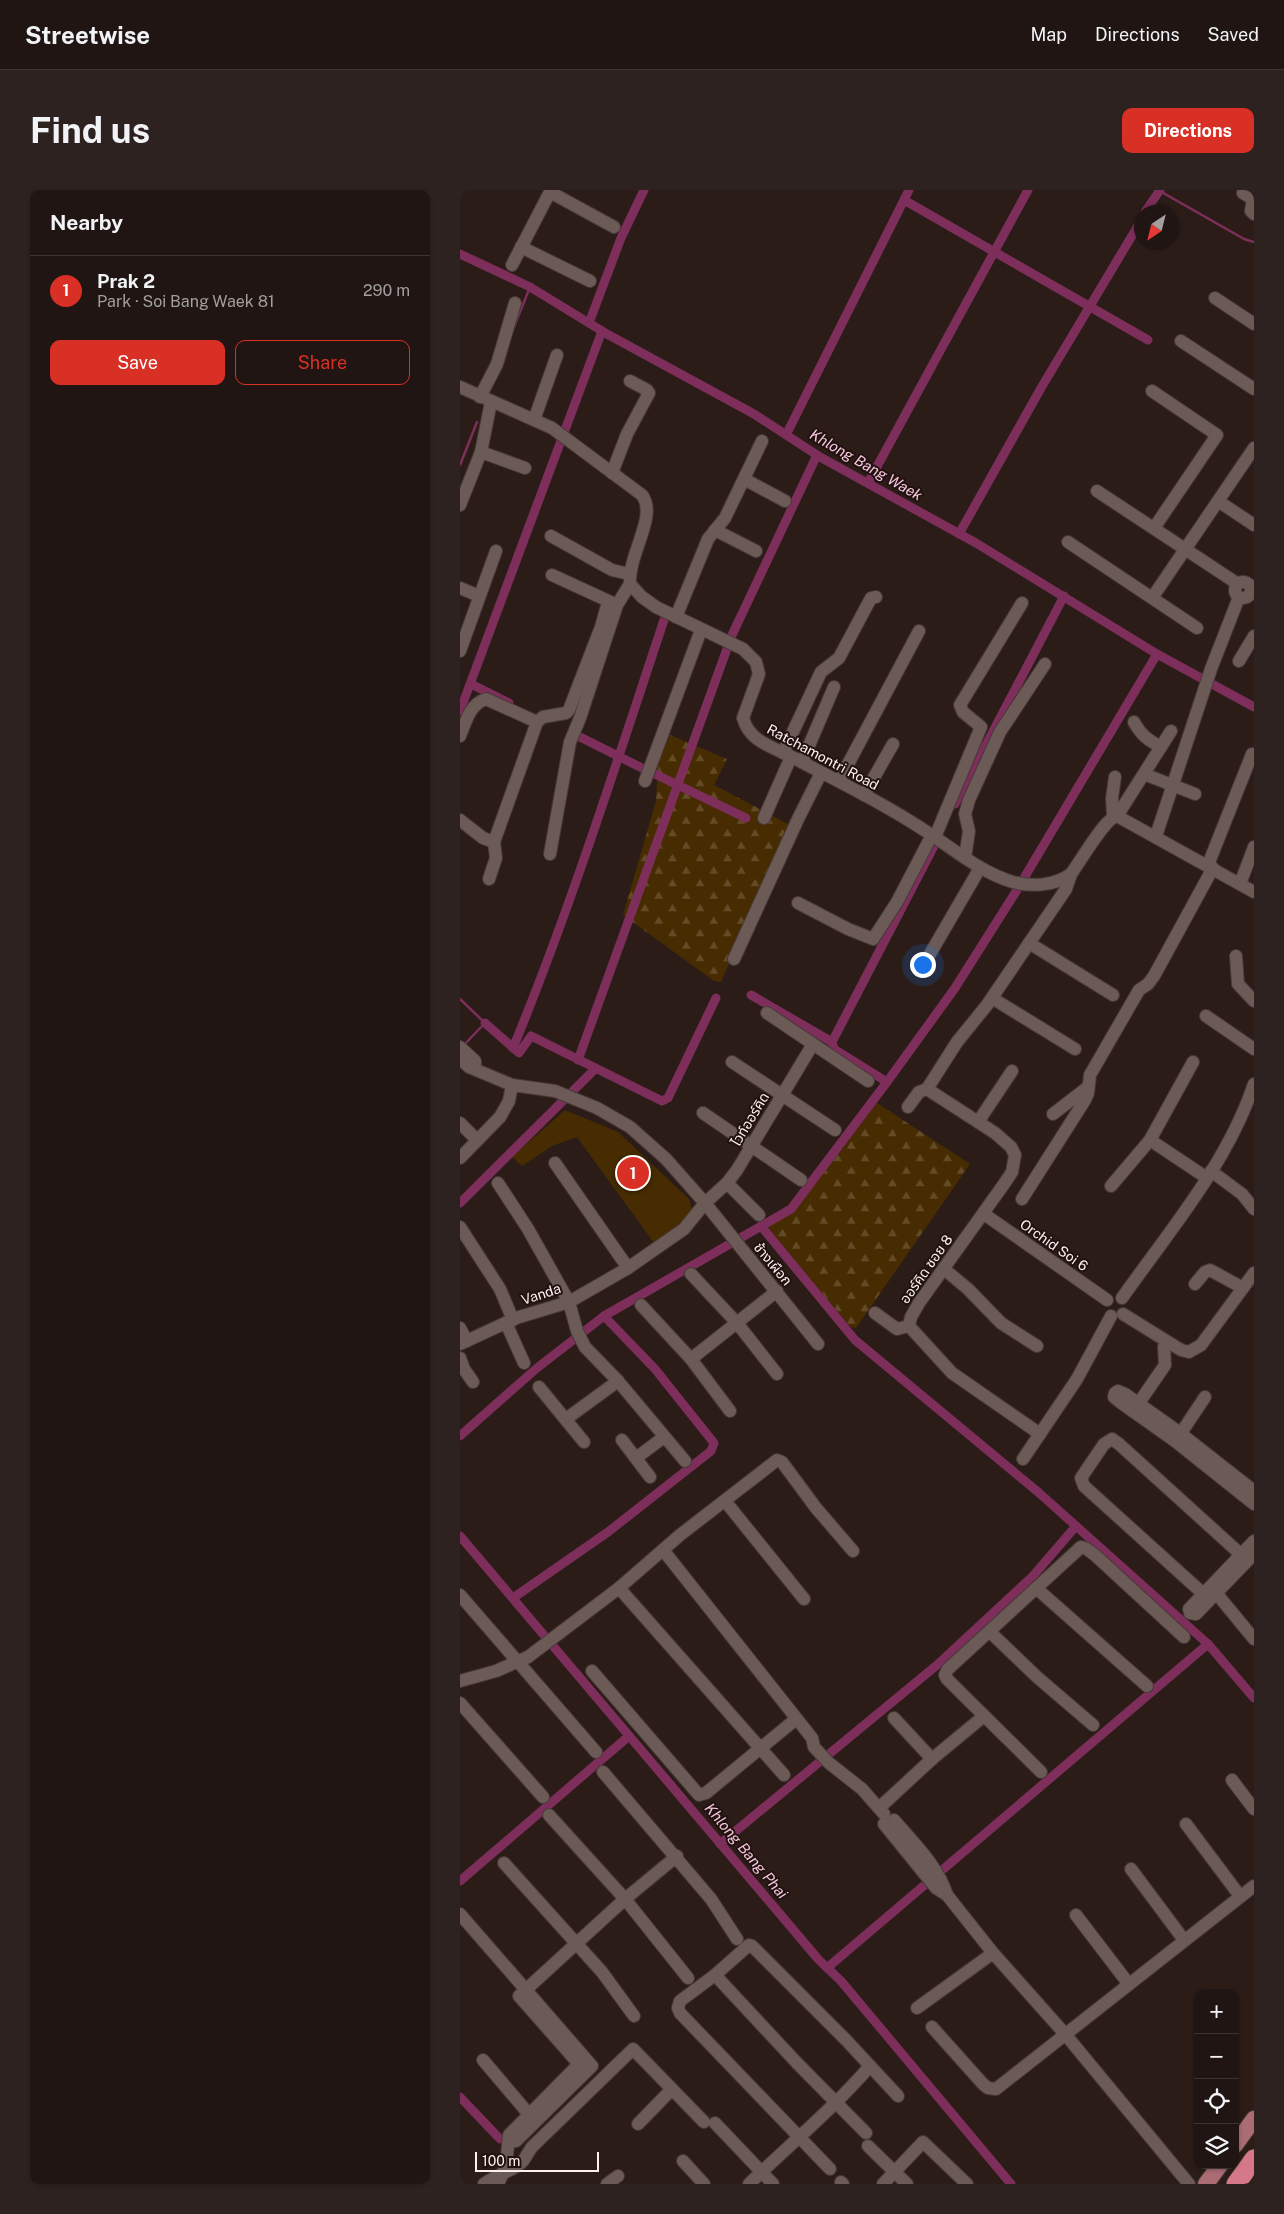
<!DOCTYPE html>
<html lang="en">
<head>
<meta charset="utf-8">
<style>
  body { margin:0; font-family:"Public Sans","Noto Sans Thai",sans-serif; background:#2d2220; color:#f1f3f6 }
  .controls { position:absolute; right:15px; bottom:15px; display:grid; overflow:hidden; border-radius:10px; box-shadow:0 1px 4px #0004 }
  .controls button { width:45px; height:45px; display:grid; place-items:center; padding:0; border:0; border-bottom:1px solid #3d3432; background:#201512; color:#f1f3f6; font:25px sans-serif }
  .compass { position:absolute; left:674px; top:15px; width:45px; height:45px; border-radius:50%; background:#201512; box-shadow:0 1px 4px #0004; rotate:215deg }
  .scale { position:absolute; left:15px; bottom:12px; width:124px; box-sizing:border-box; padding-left:5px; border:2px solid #fbf0ed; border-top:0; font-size:14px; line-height:18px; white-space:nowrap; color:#fbf0ed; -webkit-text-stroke:4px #211210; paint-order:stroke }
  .you { position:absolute; left:462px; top:774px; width:18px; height:18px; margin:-12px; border:4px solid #fff; border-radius:50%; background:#1a73e8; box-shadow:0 0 0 8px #1a73e833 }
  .badge { display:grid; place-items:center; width:32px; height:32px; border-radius:50%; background:#d93025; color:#fff; font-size:16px; font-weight:700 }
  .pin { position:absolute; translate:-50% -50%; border:2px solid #fff; box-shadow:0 1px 5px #0006 }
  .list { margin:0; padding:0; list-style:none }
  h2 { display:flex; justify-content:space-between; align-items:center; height:65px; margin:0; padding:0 20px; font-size:21px }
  h2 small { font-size:16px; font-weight:400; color:#a29f9f }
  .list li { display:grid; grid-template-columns:32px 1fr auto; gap:15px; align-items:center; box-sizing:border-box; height:70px; padding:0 20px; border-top:1px solid #3d3432 }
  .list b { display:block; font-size:19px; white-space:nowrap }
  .list p { margin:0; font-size:16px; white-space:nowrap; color:#a29f9f }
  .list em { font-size:16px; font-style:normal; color:#a29f9f }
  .actions { display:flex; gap:10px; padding:15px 20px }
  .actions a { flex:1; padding:11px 0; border:1px solid #d93025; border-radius:10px; text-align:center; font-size:18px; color:#d93025 }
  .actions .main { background:#d93025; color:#fff }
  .icon { flex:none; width:28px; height:28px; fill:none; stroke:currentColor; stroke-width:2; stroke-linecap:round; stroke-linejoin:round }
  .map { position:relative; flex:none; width:794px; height:1994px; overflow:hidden; border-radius:10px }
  header { display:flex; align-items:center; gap:30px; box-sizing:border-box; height:70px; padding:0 25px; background:#201512; border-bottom:1px solid #3d3432 }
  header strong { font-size:24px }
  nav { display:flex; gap:28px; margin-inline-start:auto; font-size:18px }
  .intro { display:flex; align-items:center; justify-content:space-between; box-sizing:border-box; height:120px; padding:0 30px }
  h1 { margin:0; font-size:35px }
  .button { padding:12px 22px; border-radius:10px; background:#d93025; color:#fff; font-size:18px; font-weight:700 }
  main { display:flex; gap:30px; padding:0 30px }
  aside { flex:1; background:#201512; border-radius:10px; box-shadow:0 1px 4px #0004 }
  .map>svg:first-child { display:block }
  .green { fill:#462c00 }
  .forest { fill:url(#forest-firs) }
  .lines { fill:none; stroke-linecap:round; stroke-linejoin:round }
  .stream { stroke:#7d2e5b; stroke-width:2.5 }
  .canal { stroke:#7d2e5b; stroke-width:9 }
  .minor-casing { stroke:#463937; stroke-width:14 }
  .major-casing { stroke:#463937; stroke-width:18 }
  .highway-casing { stroke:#463937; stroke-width:20 }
  .minor { stroke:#6c5a56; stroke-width:12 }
  .major { stroke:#ab6c74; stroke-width:16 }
  .highway { stroke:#d57888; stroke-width:19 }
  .labels { text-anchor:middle; stroke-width:4; stroke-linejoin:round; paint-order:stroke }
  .street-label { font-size:14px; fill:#fbf0ed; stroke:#211210 }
  .water-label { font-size:15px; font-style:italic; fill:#f5c6dc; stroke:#211210 }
</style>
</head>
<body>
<header>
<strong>Streetwise</strong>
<nav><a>Map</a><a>Directions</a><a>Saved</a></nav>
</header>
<div class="intro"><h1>Find us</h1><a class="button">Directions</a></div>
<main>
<aside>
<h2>Nearby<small></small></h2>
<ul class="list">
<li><span class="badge">1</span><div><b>Prak 2</b><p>Park · Soi Bang Waek 81</p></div><em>290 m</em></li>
</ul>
<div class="actions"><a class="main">Save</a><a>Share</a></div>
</aside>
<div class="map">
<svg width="794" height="1994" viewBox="0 0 794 1994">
  <defs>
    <pattern id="forest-firs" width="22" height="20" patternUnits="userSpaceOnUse" patternTransform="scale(1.25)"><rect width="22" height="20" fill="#462c00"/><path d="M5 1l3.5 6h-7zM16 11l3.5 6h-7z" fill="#624b26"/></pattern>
  </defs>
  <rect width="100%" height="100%" fill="#2b1c18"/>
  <polygon class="green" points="105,920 158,942 230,1010 232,1025 197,1057 117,947 92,956 62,976 52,967"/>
  <g class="forest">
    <polygon points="210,545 267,569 254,595 330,635 261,792 254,791 163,725 196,611 198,573"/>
    <polygon points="417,913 510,974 396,1138 390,1137 307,1036 337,1018"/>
  </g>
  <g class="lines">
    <g class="stream">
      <polyline points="698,0 784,49 794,52"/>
      <polyline points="54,137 70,97"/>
      <polyline points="0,275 17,232"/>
      <polyline points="0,809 25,833 3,856"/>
    </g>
    <g class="canal">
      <polyline points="444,10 688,150"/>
      <polyline points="685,22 700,0"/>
      <polyline points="0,64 70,97 147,144 294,224 360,267 516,353 697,464 794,517"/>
      <polyline points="129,133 161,48 184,0"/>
      <polyline points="326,245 449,0"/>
      <polyline points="408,293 568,0"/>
      <polyline points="499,344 581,198 682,29"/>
      <polyline points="11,494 49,513"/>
      <polyline points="0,521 142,141"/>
      <polyline points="120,547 182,578"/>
      <polyline points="195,584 286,628"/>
      <polyline points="495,614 604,406"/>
      <polyline points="291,805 372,852"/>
      <polyline points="25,833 59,863 71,846 202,911 208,908 256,808"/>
      <path d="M53,858C111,717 157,571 205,427"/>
      <polyline points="118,870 272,445 357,265"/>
      <polyline points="427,892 374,859 372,852 474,656"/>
      <polyline points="0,1013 135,879"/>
      <polyline points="301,1036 395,1150 578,1302 748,1454 794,1508"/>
      <polyline points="0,1246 77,1178 144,1126 331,1019 427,892 495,798 557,700 697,464"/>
      <polyline points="0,1346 358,1769 381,1791 551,1994"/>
      <polyline points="53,1408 148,1342 251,1261 254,1253 195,1179 144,1126"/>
      <polyline points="260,1654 477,1475 573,1386 616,1336"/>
      <polyline points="0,1691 169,1546"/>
      <polyline points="367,1778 748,1454"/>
      <polyline points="0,1907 40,1949"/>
    </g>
    <defs>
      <g id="minor">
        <polyline points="90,2 154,37"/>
        <polyline points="783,3 793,9 791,21 794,24"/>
        <polyline points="61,57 130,91"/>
        <polyline points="52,75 91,0"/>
        <polyline points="755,108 794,134"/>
        <polyline points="721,151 794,199"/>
        <path d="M0,197L92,238L182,305C198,326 168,364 170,394L182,407L196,417L283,459L296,472L299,484L283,528C290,553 314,557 334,568C379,592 425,614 467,642C495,660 520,682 553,692C572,697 594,696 611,684C620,672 645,628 657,626L794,702"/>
        <polyline points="692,201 757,245 694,338"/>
        <polyline points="20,207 37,174 55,113"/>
        <polyline points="74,230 97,165"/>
        <polyline points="21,262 65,278"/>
        <polyline points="152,283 167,244 189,203 187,200 170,191"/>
        <polyline points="284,289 325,311"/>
        <polyline points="637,301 778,394"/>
        <polyline points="758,311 794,335"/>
        <polyline points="0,315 21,262 31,212"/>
        <polyline points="255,340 296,361"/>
        <polyline points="91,346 152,380 169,384"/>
        <polyline points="608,352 737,438"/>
        <polyline points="92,385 155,414"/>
        <circle cx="783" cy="400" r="8"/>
        <polyline points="0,398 19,406"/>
        <polyline points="692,408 794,258"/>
        <polyline points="216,427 248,349 265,328 302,251"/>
        <polyline points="0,461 36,361"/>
        <polyline points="779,471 794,446"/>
        <path d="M674,532C681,545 688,550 701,557"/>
        <path d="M0,546C6,531 10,514 26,509L77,532"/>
        <polyline points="323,563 361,482 379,468 411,408 416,407"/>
        <polyline points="342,572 374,497"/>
        <polyline points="689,586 735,604"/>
        <polyline points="185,591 241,440"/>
        <polyline points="379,591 459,441"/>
        <polyline points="404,605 433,554"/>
        <polyline points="657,626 711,541"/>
        <polyline points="653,627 652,608 655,587"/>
        <polyline points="304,628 331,567"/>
        <polyline points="0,630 23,648 34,652 77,532 83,527 106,523 109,520 141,437 148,412"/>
        <polyline points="696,646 751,479 779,407"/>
        <polyline points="475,647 521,537 503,522 500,515 562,413"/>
        <polyline points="90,664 110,552 120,528 157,415 170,394"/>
        <polyline points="505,668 509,641 505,624 509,610 540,542 585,474"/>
        <polyline points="748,675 792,564"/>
        <polyline points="29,689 36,668 34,652"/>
        <polyline points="780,694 794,657"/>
        <polyline points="338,713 388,739 413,749 437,712 472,645"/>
        <polyline points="569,753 653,805"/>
        <polyline points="470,764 520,678"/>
        <polyline points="776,766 778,794 794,811"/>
        <polyline points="274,769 338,629 361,583"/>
        <polyline points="532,808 615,859"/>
        <polyline points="307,823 408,891"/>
        <polyline points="746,826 794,859"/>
        <polyline points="0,857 15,871 15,874"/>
        <polyline points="0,869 9,877 52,895 95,901 137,918 170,937 206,969 245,1013 358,1154"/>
        <polyline points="272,872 375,940"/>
        <polyline points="467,899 535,943 551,957 555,965 552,982 544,994 459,1113 451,1127 449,1136 492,1183 580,1244"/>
        <polyline points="467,899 497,852 527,815 606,699 611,684"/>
        <polyline points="448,917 459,902 467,899"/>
        <polyline points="243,923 341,990"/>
        <polyline points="593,924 628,897"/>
        <polyline points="518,932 552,881"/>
        <polyline points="0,933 17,950"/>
        <polyline points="690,950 747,988"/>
        <polyline points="0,968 40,927 49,911 52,895"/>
        <polyline points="95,973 168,1078"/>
        <polyline points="751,981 782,1004 794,1019"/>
        <polyline points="38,993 68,1039 109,1112 117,1141 125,1157 158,1191 225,1271"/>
        <polyline points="267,993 299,1025"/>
        <polyline points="651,996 690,950 733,872"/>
        <polyline points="562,1009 625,910 628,903 630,885 679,800 688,794 694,786 753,678"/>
        <polyline points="524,1024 647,1110"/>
        <polyline points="0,1037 40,1099 53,1130"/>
        <polyline points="484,1079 508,1099 541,1133 577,1156"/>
        <polyline points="231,1084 277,1133 317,1184"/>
        <polyline points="735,1094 745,1082 750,1080 783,1098"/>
        <path d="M662,1108C710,1040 767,974 794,894"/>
        <polyline points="181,1115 231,1169 270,1221"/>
        <polyline points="415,1123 437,1139 449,1136"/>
        <polyline points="663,1124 721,1160 729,1162 741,1155 794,1083"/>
        <polyline points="46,1133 64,1173"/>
        <polyline points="0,1138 7,1151"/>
        <polyline points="0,1154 56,1128 109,1112 168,1078 224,1039 245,1013 267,993 277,980 353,854"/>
        <polyline points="0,1168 4,1179 13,1192"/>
        <polyline points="231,1169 317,1101"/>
        <polyline points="79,1197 124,1252"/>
        <polyline points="674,1220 705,1175 704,1157"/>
        <polyline points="106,1229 158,1191"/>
        <polyline points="717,1249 745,1207"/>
        <polyline points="162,1250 190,1287"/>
        <polyline points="176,1268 204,1247"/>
        <polyline points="563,1269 617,1189 651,1126"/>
        <polyline points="794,1301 720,1243 665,1204 658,1201 655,1203 654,1207 660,1212 715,1251 794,1314"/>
        <polyline points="265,1311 344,1409"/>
        <polyline points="794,1351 729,1419 730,1423 736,1424 794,1364"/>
        <polyline points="203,1360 352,1548 354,1557 369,1573 402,1599 424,1624"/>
        <polyline points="159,1398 324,1585"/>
        <polyline points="576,1398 687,1496"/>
        <polyline points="752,1398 794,1449"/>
        <polyline points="0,1405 136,1562"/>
        <polyline points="749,1409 624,1296 621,1288 644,1254 652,1249 659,1254 787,1370"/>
        <polyline points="530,1442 577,1487 633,1535"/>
        <polyline points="132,1481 239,1605 246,1603 336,1529"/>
        <polyline points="0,1491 36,1481 68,1467 159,1398 220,1345 317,1270 322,1272 356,1318 393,1361"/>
        <polyline points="0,1513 83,1607"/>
        <polyline points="434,1528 472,1569"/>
        <polyline points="143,1582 251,1709 277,1749"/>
        <polyline points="581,1582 487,1489 485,1485 488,1479 621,1357 627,1359 636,1366 724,1447"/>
        <polyline points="772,1590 794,1619"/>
        <polyline points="419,1618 472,1569 524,1526"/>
        <polyline points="89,1625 165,1709 228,1788"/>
        <path d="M434,1630C453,1652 478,1676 487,1705L533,1763L605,1844L729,1994"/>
        <polyline points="424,1634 476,1698 487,1705"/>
        <polyline points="726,1634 780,1706"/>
        <polyline points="44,1673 142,1782 174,1826"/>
        <polyline points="671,1679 724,1750"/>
        <polyline points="0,1724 132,1876 56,1951 49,1952"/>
        <polyline points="616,1725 668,1793"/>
        <polyline points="255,1785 337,1873 406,1943"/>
        <polyline points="457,1818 533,1763"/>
        <polyline points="472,1837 523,1894 528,1898 536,1899 794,1696"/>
        <polyline points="23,1870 73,1929"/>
        <polyline points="255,1933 313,1994"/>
        <polyline points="178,1934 212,1899"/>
        <polyline points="408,1956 447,1994"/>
        <polyline points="223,1971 244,1994"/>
        <polyline points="370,1979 220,1823 218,1818 220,1811 255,1785 289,1755 292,1756 386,1850 438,1906"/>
        <polyline points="381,1992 383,1994"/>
        <path d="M24,1994C35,1985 54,1981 63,1971C66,1967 69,1961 72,1957L173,1859L244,1932"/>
        <polyline points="36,1994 39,1992 46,1975 49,1945 119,1874 59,1806 165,1709 217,1666"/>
        <polyline points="147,1994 158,1986"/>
        <path d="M289,1994C329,1955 373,1919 410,1876"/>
        <polyline points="423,1994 463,1952 507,1994"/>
      </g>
      <g id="major">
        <polyline points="775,1955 794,1929"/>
        <polyline points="746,1994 760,1975"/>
      </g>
      <polyline id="highway" points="776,1994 794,1969"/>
    </defs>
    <use href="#minor" class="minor-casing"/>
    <use href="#major" class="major-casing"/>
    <use href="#highway" class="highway-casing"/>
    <use href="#minor" class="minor"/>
    <use href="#major" class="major"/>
    <use href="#highway" class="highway"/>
  </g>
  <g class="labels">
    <g class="street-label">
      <text transform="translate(363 567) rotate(28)" y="5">Ratchamontri Road</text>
      <text transform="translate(290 929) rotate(-59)" y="5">ไวท์ออร์คิด</text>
      <text transform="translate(594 1055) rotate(35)" y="5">Orchid Soi 6</text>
      <text transform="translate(313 1074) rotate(50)" y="5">ช้างเผือก</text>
      <text transform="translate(466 1079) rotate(-55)" y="5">ออร์คิด ซอย 8</text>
      <text transform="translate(81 1104) rotate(-18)" y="5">Vanda</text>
    </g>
    <g class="water-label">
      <text transform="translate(406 275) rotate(30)" y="5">Khlong Bang Waek</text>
      <text transform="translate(286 1661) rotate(50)" y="5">Khlong Bang Phai</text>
    </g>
  </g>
</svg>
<div class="controls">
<button>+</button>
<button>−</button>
<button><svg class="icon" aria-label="locate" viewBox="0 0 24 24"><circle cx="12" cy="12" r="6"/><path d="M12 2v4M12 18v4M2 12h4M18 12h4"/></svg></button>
<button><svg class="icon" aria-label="layers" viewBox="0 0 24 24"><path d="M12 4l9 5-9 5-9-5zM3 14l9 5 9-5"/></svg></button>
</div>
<svg class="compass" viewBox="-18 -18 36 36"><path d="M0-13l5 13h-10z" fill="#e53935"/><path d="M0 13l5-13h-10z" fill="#a29f9f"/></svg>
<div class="scale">100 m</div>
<div class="you"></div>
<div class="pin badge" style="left:173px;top:983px">1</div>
</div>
</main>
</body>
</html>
